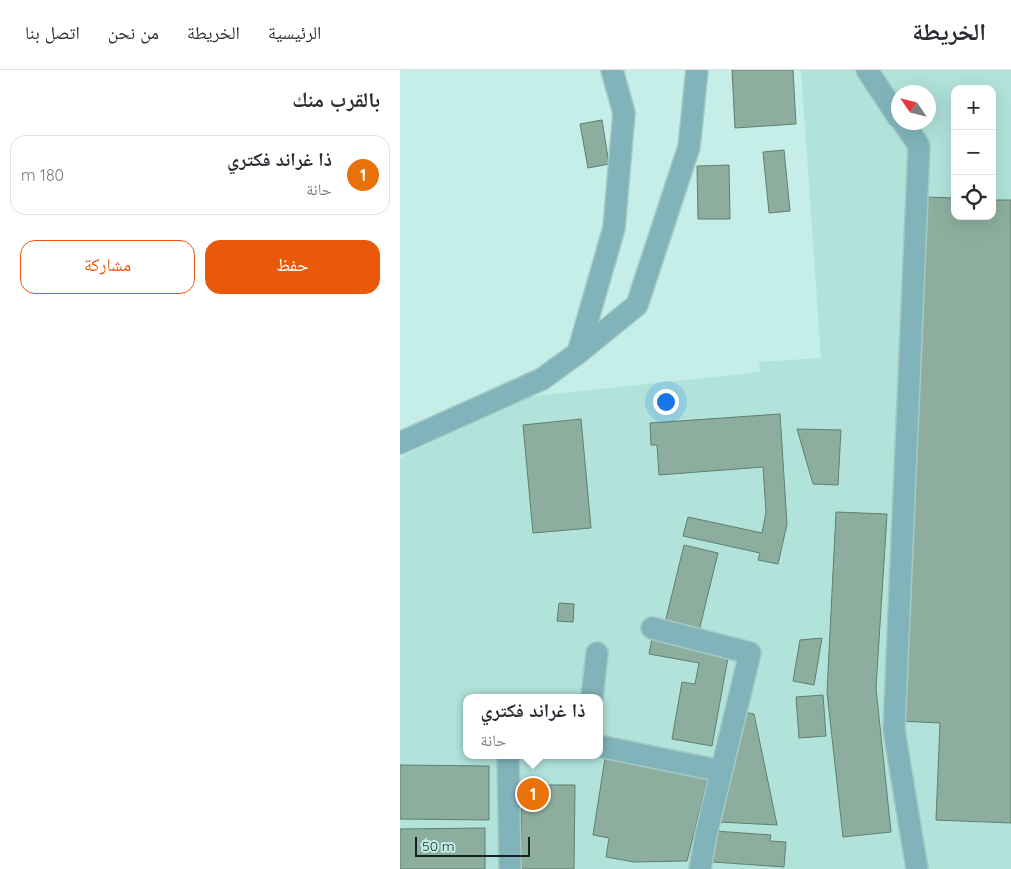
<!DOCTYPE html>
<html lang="ar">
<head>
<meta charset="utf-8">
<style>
  body { margin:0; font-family:Quicksand,"Noto Naskh Arabic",sans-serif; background:#f7f7f7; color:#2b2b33; direction:rtl }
  .controls { position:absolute; right:15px; top:15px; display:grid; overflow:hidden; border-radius:10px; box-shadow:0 5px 20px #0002 }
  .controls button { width:45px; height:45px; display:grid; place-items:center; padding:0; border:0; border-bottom:1px solid #e1e1e2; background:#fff; color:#2b2b33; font:25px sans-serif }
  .compass { position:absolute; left:491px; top:15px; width:45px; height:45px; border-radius:50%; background:#fff; box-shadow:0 5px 20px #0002; rotate:305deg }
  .scale { position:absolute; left:15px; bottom:12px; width:115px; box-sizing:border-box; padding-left:5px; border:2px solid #142422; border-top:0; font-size:14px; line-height:18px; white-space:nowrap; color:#142422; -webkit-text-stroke:4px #c5eee8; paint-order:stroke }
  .you { position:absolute; left:265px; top:331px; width:18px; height:18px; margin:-12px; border:4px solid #fff; border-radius:50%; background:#1a73e8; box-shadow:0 0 0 8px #1a73e833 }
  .badge { display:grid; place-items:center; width:32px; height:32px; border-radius:50%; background:#ea580c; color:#fff; font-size:16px; font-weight:700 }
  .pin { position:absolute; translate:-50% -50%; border:2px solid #fff; box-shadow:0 1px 5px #0006 }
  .popup { position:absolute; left:63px; top:624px; width:140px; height:65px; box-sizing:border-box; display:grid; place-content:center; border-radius:10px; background:#fff; filter:drop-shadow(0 1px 4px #0005); font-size:16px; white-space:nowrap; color:#7c7c81 }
  .popup b { font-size:19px; color:#2b2b33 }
  .popup::after { content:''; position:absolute; left:50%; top:100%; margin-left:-10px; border:10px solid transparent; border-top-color:#fff }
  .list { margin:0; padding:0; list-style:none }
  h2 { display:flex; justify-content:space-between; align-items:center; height:65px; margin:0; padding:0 20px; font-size:21px }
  h2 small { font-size:16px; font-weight:400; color:#7c7c81 }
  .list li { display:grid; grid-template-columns:32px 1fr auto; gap:15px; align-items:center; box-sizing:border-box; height:80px; margin:0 10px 10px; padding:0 10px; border:1px solid #e1e1e2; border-radius:15px }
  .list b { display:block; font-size:19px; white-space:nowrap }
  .list p { margin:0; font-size:16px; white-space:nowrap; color:#7c7c81 }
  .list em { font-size:16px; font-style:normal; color:#7c7c81 }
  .actions { display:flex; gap:10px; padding:15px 20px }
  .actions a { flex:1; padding:11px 0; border:1px solid #ea580c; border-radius:15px; text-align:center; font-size:18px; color:#ea580c }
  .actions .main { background:#ea580c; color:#fff }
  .icon { flex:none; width:28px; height:28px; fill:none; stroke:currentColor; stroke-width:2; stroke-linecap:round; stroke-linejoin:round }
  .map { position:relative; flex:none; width:611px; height:799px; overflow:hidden; direction:ltr }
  header { display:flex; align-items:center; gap:30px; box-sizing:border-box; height:70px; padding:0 25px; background:#fff; border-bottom:1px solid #e1e1e2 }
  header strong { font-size:24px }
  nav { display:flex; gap:28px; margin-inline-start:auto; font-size:18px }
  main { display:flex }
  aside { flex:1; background:#fff }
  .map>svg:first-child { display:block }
  .built { fill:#b1e3db; fill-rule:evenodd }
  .building { fill:#8dae9e; stroke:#5f7f70 }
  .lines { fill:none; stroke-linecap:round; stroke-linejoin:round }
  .minor-casing { stroke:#a5cac4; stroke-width:24 }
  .minor { stroke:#81b3ba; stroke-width:21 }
</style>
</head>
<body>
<header>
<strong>الخريطة</strong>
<nav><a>الرئيسية</a><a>الخريطة</a><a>من نحن</a><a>اتصل بنا</a></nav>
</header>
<main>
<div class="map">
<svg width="611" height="799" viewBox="0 0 611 799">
  <rect width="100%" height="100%" fill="#c5eee8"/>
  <path class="built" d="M401,0H611V799H0V388L126,327L360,302L359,292L421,288ZM555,19H592V146H555ZM498,22H528V52H498ZM67,628H199V685H67Z"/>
  <g class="building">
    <polygon points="332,0 393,0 396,54 335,58"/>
    <polygon points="202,50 209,94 188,98 180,54"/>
    <polygon points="384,80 390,141 369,143 363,82"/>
    <polygon points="329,95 330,149 298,149 297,96"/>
    <polygon points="524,127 555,128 555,146 592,146 592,130 611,130 611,753 536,750 540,653 499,651"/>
    <polygon points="380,344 387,454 378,494 358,490 360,483 283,466 288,447 362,463 366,442 363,397 259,405 257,375 251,375 250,353"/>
    <polygon points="181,349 191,458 133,463 123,355"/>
    <polygon points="397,359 441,360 438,415 413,414"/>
    <polygon points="436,442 487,444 476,618 491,762 443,767 427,622"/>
    <polygon points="284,475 318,483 299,561 265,553"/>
    <polygon points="159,533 174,534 173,552 157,551"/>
    <polygon points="252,568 329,582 312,676 272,669 282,612 295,614 299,593 249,584"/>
    <polygon points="422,568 414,615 393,611 400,570"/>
    <polygon points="423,625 426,666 399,668 396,627"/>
    <polygon points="343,642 354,644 377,755 319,752"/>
    <polygon points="206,682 309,703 287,791 234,792 206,787 209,768 193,765"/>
    <polygon points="0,695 89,696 89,750 0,749"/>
    <polygon points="122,715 175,715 174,799 121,799"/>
    <polygon points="85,758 85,799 0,799 0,759"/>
    <polygon points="315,761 371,765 370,771 386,772 384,797 313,792"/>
  </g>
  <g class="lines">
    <defs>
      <g id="minor">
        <polyline points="467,0 498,47"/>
        <polyline points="503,52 519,76 494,660 517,799"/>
        <polyline points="178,283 214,158 224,43 212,0"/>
        <polyline points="0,373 142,309 178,283 237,235 289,77 297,0"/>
        <polyline points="252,558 350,583 306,765 300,799"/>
        <polyline points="192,628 197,583"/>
        <polyline points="199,676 321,701"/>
        <polyline points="108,685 110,799"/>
      </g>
    </defs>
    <use href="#minor" class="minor-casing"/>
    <use href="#minor" class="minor"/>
  </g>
</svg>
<div class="controls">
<button>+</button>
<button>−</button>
<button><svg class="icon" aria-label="locate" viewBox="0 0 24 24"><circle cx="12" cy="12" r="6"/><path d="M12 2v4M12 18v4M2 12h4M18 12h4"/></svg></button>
</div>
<svg class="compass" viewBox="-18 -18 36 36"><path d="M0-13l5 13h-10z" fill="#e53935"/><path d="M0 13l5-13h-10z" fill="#7c7c81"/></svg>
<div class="scale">50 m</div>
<div class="you"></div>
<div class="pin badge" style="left:133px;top:724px;background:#e8710a">1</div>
<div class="popup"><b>ذا غراند فكتري</b>حانة</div>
</div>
<aside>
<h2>بالقرب منك<small></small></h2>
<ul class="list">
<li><span class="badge" style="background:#e8710a">1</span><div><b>ذا غراند فكتري</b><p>حانة</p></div><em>180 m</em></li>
</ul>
<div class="actions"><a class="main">حفظ</a><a>مشاركة</a></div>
</aside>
</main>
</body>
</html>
